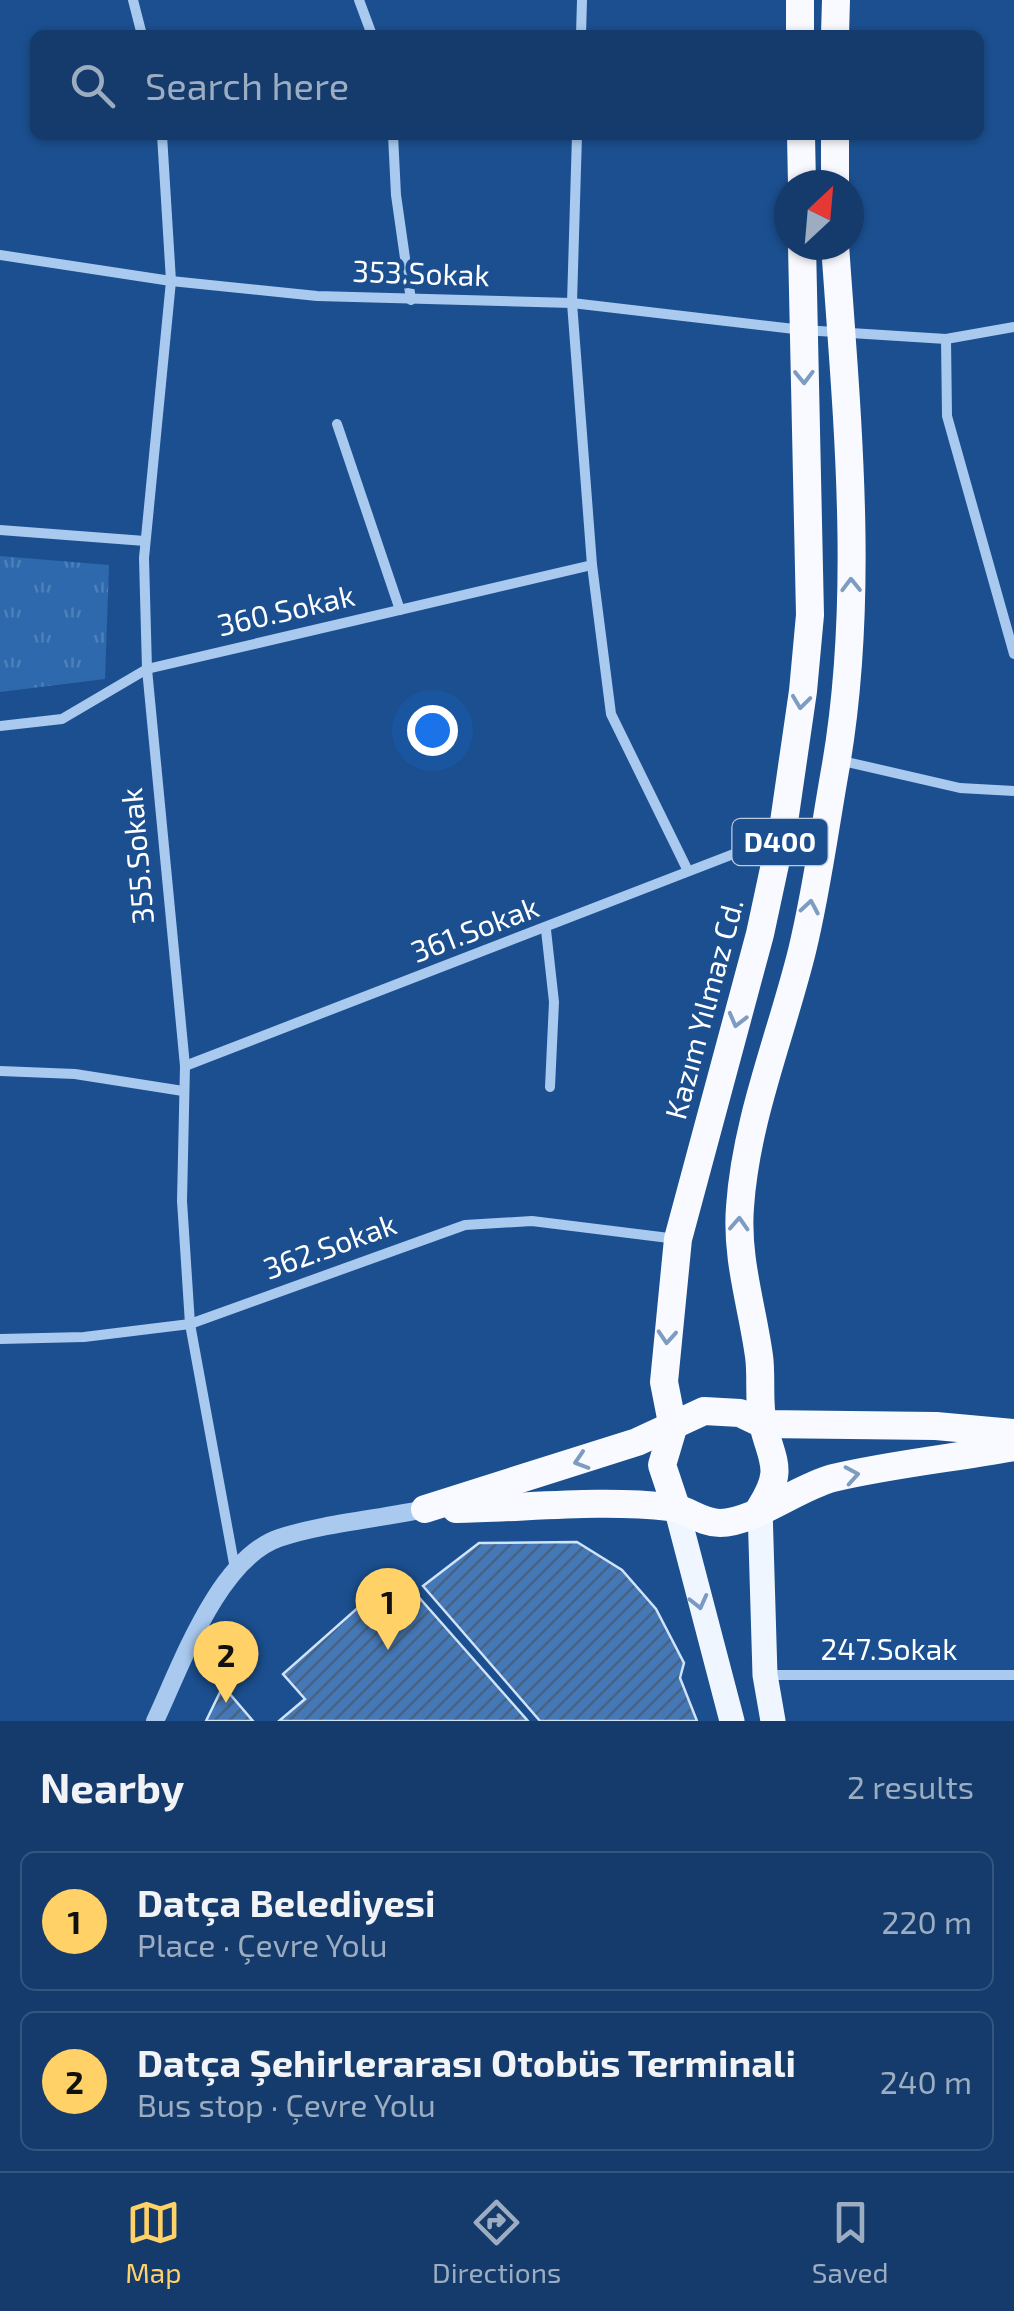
<!DOCTYPE html>
<html lang="en">
<head>
<meta charset="utf-8">
<style>
  body { margin:0; font-family:"Exo 2",sans-serif; background:#1d4271; color:#f1f3f6 }
  .compass { position:absolute; left:774px; top:170px; width:90px; height:90px; border-radius:50%; background:#143b6b; box-shadow:0 2px 8px #0004; rotate:26deg }
  .you { position:absolute; left:432px; top:730px; width:35px; height:35px; margin:-25px; border:8px solid #fff; border-radius:50%; background:#1a73e8; box-shadow:0 0 0 15px #1a73e833 }
  .badge { display:grid; place-items:center; width:65px; height:65px; border-radius:50%; background:#ffd166; color:#111; font-size:32px; font-weight:700 }
  .pin { position:absolute; translate:-50% -82px; filter:drop-shadow(0 2px 5px #0008) }
  .pin::after { content:''; position:absolute; top:52px; width:35px; height:30px; background:inherit; clip-path:polygon(0 0,100% 0,50% 100%) }
  .list { margin:0; padding:0; list-style:none }
  h2 { display:flex; justify-content:space-between; align-items:center; height:130px; margin:0; padding:0 40px; font-size:42px }
  h2 small { font-size:32px; font-weight:400; color:#9dadc1 }
  .list li { display:grid; grid-template-columns:65px 1fr auto; gap:30px; align-items:center; box-sizing:border-box; height:140px; margin:0 20px 20px; padding:0 20px; border:2px solid #33557e; border-radius:15px }
  .list b { display:block; font-size:38px; white-space:nowrap }
  .list p { margin:0; font-size:32px; white-space:nowrap; color:#9dadc1 }
  .list em { font-size:32px; font-style:normal; color:#9dadc1 }
  .icon { flex:none; width:55px; height:55px; fill:none; stroke:currentColor; stroke-width:2; stroke-linecap:round; stroke-linejoin:round }
  .map { position:relative; flex:none; width:1014px; height:1721px; overflow:hidden }
  .search { position:absolute; background:#143b6b; box-shadow:0 2px 8px #0004; left:30px; right:30px; top:30px; height:110px; display:flex; align-items:center; gap:25px; box-sizing:border-box; padding:0 35px; border-radius:15px; color:#9dadc1; font-size:38px }
  .sheet { height:450px; background:#143b6b }
  nav { display:flex; justify-content:space-around; align-items:center; box-sizing:border-box; height:140px; border-top:2px solid #33557e; background:#143b6b; font-size:28px; color:#9dadc1 }
  nav a { display:grid; justify-items:center; gap:5px }
  nav .on { color:#ffd166 }
  .map>svg:first-child { display:block }
  .park { fill:url(#park-tufts) }
  .building { fill:url(#building-hatch); stroke:#cfe3fa; stroke-width:2.5 }
  .lines { fill:none; stroke-linecap:round; stroke-linejoin:round }
  .minor { stroke:#a9c9ee; stroke-width:10 }
  .tertiary { stroke:#a9c9ee; stroke-width:18 }
  .primary { stroke:#f0f6ff; stroke-width:25 }
  .trunk { stroke:#f8faff; stroke-width:28 }
  .oneway { stroke:#7e9cc1 }
  .oneway2 { stroke:#7b9ac1 }
  .labels { text-anchor:middle; stroke-width:10; stroke-linejoin:round; paint-order:stroke }
  .shield { fill:#1b4f8f; stroke:#bbcadd; stroke-width:2.5 }
  .shield-label { font-size:28px; font-weight:bold; fill:#fff }
  .street-label { font-size:30px; fill:#fff; stroke:#1b4f8f }
</style>
</head>
<body>
<div class="map">
<svg width="1014" height="1721" viewBox="0 0 1014 1721">
  <defs>
    <pattern id="park-tufts" width="24" height="20" patternUnits="userSpaceOnUse" patternTransform="scale(2.5)"><rect width="24" height="20" fill="#2e69ad"/><path d="M3 7l-1-3M5 7V3M7 7l1-3M15 17l-1-3M17 17v-4M19 17l1-3" fill="none" stroke="#4d80b9"/></pattern>
    <pattern id="building-hatch" width="6" height="6" patternUnits="userSpaceOnUse" patternTransform="scale(2.5)"><rect width="6" height="6" fill="#4478b7"/><path d="M-1 1l2-2M0 6l6-6M5 7l2-2" fill="none" stroke="#486282"/></pattern>
  </defs>
  <rect width="100%" height="100%" fill="#1b4f8f"/>
  <polygon class="park" points="0,556 109,565 105,679 0,692"/>
  <g class="building">
    <polygon points="577,1542 622,1570 656,1609 684,1663 680,1678 697,1721 540,1721 423,1586 479,1543"/>
    <polygon points="416,1594 528,1721 279,1721 305,1699 283,1674 361,1605 380,1626"/>
    <polygon points="223,1686 253,1721 206,1721"/>
  </g>
  <g class="lines">
    <g class="minor">
      <polyline points="133,0 142,35"/>
      <polyline points="359,0 372,35"/>
      <polyline points="581,35 582,0"/>
      <polyline points="162,135 171,281 144,558 147,669 185,1066 182,1201 190,1324 235,1569"/>
      <polyline points="393,135 396,195 411,300"/>
      <polyline points="577,135 572,303 592,565 611,714 688,871"/>
      <polyline points="0,255 171,281 317,296 572,303 803,330 946,339 1014,327"/>
      <polyline points="946,339 947,416 1014,654"/>
      <polyline points="337,424 400,610"/>
      <polyline points="0,530 145,541"/>
      <polyline points="0,726 62,719 147,669 592,565"/>
      <polyline points="838,760 960,788 1014,791"/>
      <polyline points="546,930 554,1002 550,1087"/>
      <polyline points="185,1066 775,838"/>
      <polyline points="0,1071 75,1074 183,1091"/>
      <polyline points="0,1339 84,1337 190,1324 465,1225 532,1221 677,1239"/>
      <polyline points="765,1675 1014,1675"/>
    </g>
    <path class="tertiary" d="M155,1721C181,1666 218,1559 279,1538C325,1523 378,1519 425,1509"/>
    <g class="primary">
      <polyline points="676,1507 732,1721"/>
      <polyline points="760,1508 765,1675 773,1721"/>
    </g>
    <g class="trunk">
      <polyline points="800,0 800,35"/>
      <polyline points="835,35 836,0"/>
      <polyline points="801,135 802,185"/>
      <polyline points="835,185 835,135"/>
      <polyline points="673,1428 664,1382 678,1239 760,934 784,822 803,691 810,615 802,245"/>
      <polyline points="673,1428 662,1465 676,1507"/>
      <path d="M760,1508C785,1469 772,1462 763,1424C758,1403 762,1377 759,1356C752,1305 736,1259 740,1207C746,1119 781,1036 802,951C817,890 825,826 836,765C865,594 847,417 835,245"/>
      <polyline points="425,1509 637,1442 704,1411 740,1413 763,1424 936,1426 1014,1433"/>
      <path d="M456,1509C526,1508 600,1499 670,1507C688,1509 701,1523 720,1523C753,1523 798,1487 833,1478C892,1464 954,1458 1014,1447"/>
    </g>
  </g>
  <defs><path id="oneway-chevron" d="M-2-3.5L2.5 0L-2 3.5" fill="none" stroke-width="1.6" stroke-linecap="round" stroke-linejoin="round" transform="scale(2.5)"/></defs>
  <g class="oneway">
    <use href="#oneway-chevron" transform="translate(804 377) rotate(89)"/>
    <use href="#oneway-chevron" transform="translate(851 585) rotate(-91)"/>
    <use href="#oneway-chevron" transform="translate(801 702) rotate(97)"/>
    <use href="#oneway-chevron" transform="translate(810 907) rotate(-80)"/>
    <use href="#oneway-chevron" transform="translate(737 1020) rotate(105)"/>
    <use href="#oneway-chevron" transform="translate(739 1224) rotate(-87)"/>
    <use href="#oneway-chevron" transform="translate(667 1337) rotate(94)"/>
    <use href="#oneway-chevron" transform="translate(581 1461) rotate(162)"/>
    <use href="#oneway-chevron" transform="translate(852 1475) rotate(-10)"/>
  </g>
  <use class="oneway2" href="#oneway-chevron" transform="translate(699 1602) rotate(76)"/>
  <g class="labels">
    <rect class="shield" x="732.5" y="819" width="95" height="46" rx="8"/>
    <g class="shield-label">
      <text x="780" y="852">D400</text>
    </g>
    <g class="street-label">
      <text transform="translate(421 274) rotate(2)" y="10">353.Sokak</text>
      <text transform="translate(286 611) rotate(-13)" y="10">360.Sokak</text>
      <text transform="translate(138 856) rotate(-95)" y="10">355.Sokak</text>
      <text transform="translate(475 930) rotate(-21)" y="10">361.Sokak</text>
      <text transform="translate(705 1009) rotate(-75)" y="10">Kazım Yılmaz Cd.</text>
      <text transform="translate(330 1247) rotate(-20)" y="10">362.Sokak</text>
      <text x="889" y="1660">247.Sokak</text>
    </g>
  </g>
</svg>
<svg class="compass" viewBox="-18 -18 36 36"><path d="M0-13l5 13h-10z" fill="#e53935"/><path d="M0 13l5-13h-10z" fill="#9dadc1"/></svg>
<div class="you"></div>
<div class="pin badge" style="left:388px;top:1650px">1</div>
<div class="pin badge" style="left:226px;top:1703px">2</div>
<div class="search"><svg class="icon" aria-label="search" viewBox="0 0 24 24"><circle cx="10" cy="10" r="6"/><path d="M15 15l6 6"/></svg>Search here</div>
</div>
<section class="sheet">
<h2>Nearby<small>2 results</small></h2>
<ul class="list">
<li><span class="badge">1</span><div><b>Datça Belediyesi</b><p>Place · Çevre Yolu</p></div><em>220 m</em></li>
<li><span class="badge">2</span><div><b>Datça Şehirlerarası Otobüs Terminali</b><p>Bus stop · Çevre Yolu</p></div><em>240 m</em></li>
</ul>
</section>
<nav>
<a class="on"><svg class="icon" aria-label="map" viewBox="0 0 24 24"><path d="M3 6l6-2 6 2 6-2v14l-6 2-6-2-6 2zM9 4v14M15 6v14"/></svg>Map</a>
<a><svg class="icon" aria-label="directions" viewBox="0 0 24 24"><path d="M12 3l9 9-9 9-9-9zM9 14v-3h6M13 9l2 2-2 2"/></svg>Directions</a>
<a><svg class="icon" aria-label="saved" viewBox="0 0 24 24"><path d="M7 4h10v16l-5-4-5 4z"/></svg>Saved</a>
</nav>
</body>
</html>
